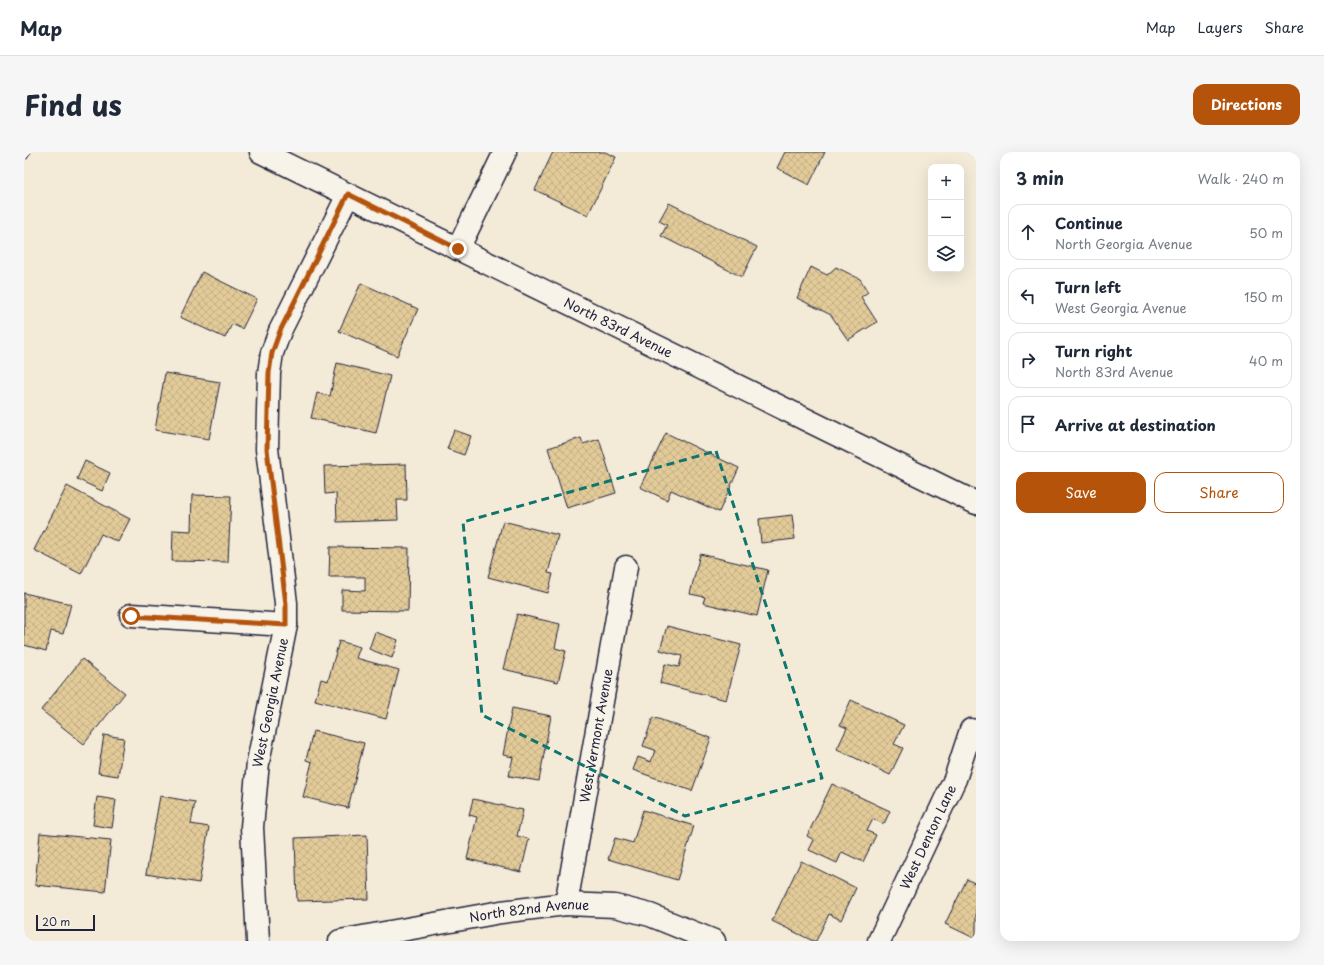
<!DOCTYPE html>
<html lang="en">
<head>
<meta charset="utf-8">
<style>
  body { margin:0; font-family:"Playpen Sans",sans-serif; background:#f6f6f7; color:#1f2937 }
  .controls { position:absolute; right:12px; top:12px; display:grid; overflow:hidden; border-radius:8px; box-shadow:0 4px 16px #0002 }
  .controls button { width:36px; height:36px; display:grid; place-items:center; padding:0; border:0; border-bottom:1px solid #e0e1e3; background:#fff; color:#1f2937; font:20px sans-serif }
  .scale { position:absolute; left:12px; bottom:10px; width:59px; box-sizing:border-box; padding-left:4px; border:2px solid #22223b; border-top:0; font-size:11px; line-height:14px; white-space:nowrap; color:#22223b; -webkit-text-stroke:3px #f7f3e8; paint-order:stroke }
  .stop { position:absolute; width:12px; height:12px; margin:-9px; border:3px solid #b45309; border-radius:50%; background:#fff }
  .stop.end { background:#b45309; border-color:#fff; box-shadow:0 1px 4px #0008 }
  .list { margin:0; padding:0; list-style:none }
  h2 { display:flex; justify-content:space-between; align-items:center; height:52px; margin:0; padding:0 16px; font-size:17px }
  h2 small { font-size:13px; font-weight:400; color:#747a83 }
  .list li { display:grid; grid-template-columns:26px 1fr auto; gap:12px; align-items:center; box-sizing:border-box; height:56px; margin:0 8px 8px; padding:0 8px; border:1px solid #e0e1e3; border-radius:12px }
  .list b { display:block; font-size:15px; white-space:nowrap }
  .list p { margin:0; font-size:13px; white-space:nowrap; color:#747a83 }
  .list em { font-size:13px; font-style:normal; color:#747a83 }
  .actions { display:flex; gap:8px; padding:12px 16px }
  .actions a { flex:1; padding:9px 0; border:1px solid #b45309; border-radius:12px; text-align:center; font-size:14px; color:#b45309 }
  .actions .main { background:#b45309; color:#fff }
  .icon { flex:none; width:22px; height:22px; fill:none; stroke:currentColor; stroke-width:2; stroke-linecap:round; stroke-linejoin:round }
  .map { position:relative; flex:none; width:952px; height:789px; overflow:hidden; border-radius:12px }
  header { display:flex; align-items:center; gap:24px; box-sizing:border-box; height:56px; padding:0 20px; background:#fff; border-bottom:1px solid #e0e1e3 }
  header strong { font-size:19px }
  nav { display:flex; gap:22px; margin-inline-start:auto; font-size:14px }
  .intro { display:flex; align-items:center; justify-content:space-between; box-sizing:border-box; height:96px; padding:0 24px }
  h1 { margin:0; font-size:28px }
  .button { padding:10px 18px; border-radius:12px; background:#b45309; color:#fff; font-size:14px; font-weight:700 }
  main { display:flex; gap:24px; padding:0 24px }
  aside { flex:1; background:#fff; border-radius:12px; box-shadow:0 4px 16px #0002 }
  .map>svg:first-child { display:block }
  .building { fill:url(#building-cross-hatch); stroke:#22223b }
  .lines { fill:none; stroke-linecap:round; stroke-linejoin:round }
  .street-casing { stroke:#22223b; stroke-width:25 }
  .secondary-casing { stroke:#22223b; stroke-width:25 }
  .street { stroke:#f7f3e8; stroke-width:22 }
  .secondary { stroke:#f7f3e8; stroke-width:22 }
  .route { stroke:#b45309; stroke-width:5 }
  .marked { fill:none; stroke:#0f766e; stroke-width:3; stroke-dasharray:8 5; stroke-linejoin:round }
  .labels { text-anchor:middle; stroke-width:3.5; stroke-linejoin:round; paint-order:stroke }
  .street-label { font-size:13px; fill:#22223b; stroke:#f7f3e8 }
</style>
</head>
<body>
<header>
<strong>Map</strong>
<nav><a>Map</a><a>Layers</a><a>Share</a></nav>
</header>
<div class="intro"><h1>Find us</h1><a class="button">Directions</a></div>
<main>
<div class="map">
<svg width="952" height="789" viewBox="0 0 952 789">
  <defs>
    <pattern id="building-cross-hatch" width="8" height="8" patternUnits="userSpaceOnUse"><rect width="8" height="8" fill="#e3cb99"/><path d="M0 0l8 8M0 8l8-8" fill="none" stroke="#c2ae85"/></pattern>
  </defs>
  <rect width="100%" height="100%" fill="#f3ebd8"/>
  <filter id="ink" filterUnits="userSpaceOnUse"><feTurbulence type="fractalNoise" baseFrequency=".025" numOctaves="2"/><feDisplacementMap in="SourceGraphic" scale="8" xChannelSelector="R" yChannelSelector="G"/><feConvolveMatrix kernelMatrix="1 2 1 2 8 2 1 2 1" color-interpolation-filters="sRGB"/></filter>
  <g filter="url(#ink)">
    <g class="building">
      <polygon points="0,0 7,0 3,7 0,6"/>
      <polygon points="529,0 581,0 592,5 564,63 511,38"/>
      <polygon points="761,0 801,0 785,33 753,16"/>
      <polygon points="645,51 733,95 718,125 637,84 643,73 635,69"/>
      <polygon points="787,115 803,123 812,115 836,127 844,140 837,145 853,170 824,188 807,163 773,146"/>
      <polygon points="178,120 233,147 218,177 208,172 201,186 156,165"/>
      <polygon points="337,131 394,157 373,204 315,179"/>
      <polygon points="313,211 366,224 352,281 287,266 293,241 306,244"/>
      <polygon points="141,221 196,230 185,287 131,278"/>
      <polygon points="430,278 447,284 440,303 423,297"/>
      <polygon points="642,281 715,316 695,360 647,338 643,348 616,335"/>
      <polygon points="557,286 559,292 575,287 592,341 543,356 524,296"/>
      <polygon points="61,309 86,321 78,339 53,327"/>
      <polygon points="382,312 383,348 373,348 374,368 313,370 312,341 301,342 300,314"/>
      <polygon points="43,334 106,367 94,390 77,382 57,422 10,398"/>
      <polygon points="168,343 207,344 204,410 148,409 149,378 167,379"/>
      <polygon points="768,363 771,387 737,391 735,367"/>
      <polygon points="479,369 534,383 524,421 529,422 524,441 464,425"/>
      <polygon points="306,395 385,396 384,459 318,458 318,438 341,439 341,425 305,425"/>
      <polygon points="676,402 744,418 733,464 679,451 681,445 666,442"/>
      <polygon points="0,441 47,452 39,482 27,479 22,499 0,493"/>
      <polygon points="493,462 536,472 531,496 542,499 534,530 479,517"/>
      <polygon points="643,474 717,493 702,548 636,531 641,512 655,515 658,504 636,498"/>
      <polygon points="351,480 374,488 368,506 345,497"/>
      <polygon points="315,489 336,495 332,506 375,518 362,567 291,548 297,527 304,529"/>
      <polygon points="58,507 101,541 60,592 17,558"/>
      <polygon points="827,548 880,573 870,592 879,596 866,623 813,597 823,576 816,573"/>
      <polygon points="488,556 527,564 515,629 485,624 489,605 479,603"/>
      <polygon points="629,565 687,586 668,639 609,618 614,605 627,610 631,598 619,594"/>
      <polygon points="289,579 340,591 324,656 279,645 288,610 282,608"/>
      <polygon points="80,583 100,586 94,624 74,621"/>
      <polygon points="808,632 866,659 860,672 849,667 843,679 852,683 839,710 818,700 813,711 785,698 790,688 783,684"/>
      <polygon points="136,644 171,650 167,672 185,675 175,731 122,722"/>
      <polygon points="73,645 92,648 88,676 69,673"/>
      <polygon points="449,647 499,658 493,684 505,687 497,720 443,707 453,665 445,663"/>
      <polygon points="619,658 670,674 653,728 584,707 591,686 609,691"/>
      <polygon points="16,681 87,688 81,740 11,733"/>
      <polygon points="343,683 345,747 273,749 271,686"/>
      <polygon points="777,709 832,736 817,768 805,762 792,789 789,789 748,769"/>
      <polygon points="943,727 952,732 952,787 921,772"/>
    </g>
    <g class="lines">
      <defs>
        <g id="street">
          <polyline points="434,97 481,0"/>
          <polyline points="107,463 262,473"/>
          <path id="s1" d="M542,752L602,415"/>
          <path id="s2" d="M234,789L228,675L234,610L262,473V451L243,297L245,221L248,201L256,179L324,43"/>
          <path id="s3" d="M316,789L477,760L542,752L591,754L626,763L690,789"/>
          <path id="s4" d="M855,789L931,627L947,578"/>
        </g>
        <g id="secondary">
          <path id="s5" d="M237,0L952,351"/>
        </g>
      </defs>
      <use href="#street" class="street-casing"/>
      <use href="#secondary" class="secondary-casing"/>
      <use href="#street" class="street"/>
      <use href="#secondary" class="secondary"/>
    </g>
  </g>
  <g class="lines" filter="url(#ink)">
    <polyline class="route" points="107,464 262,473 262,452 243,297 245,221 248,201 256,179 324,42 434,97"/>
  </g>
  <path class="marked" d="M692,299L798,626L661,664L458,563L439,370Z"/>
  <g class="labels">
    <g class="street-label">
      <text dy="5" stroke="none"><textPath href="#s5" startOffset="398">North 83rd Avenue</textPath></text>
      <text dy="5" stroke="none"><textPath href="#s2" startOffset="240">West Georgia Avenue</textPath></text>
      <text dy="5" stroke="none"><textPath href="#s1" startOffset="171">West Vermont Avenue</textPath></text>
      <text dy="5" stroke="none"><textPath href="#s4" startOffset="115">West Denton Lane</textPath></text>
      <text dy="5" stroke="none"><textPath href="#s3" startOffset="192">North 82nd Avenue</textPath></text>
    </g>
  </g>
</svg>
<div class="controls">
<button>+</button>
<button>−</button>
<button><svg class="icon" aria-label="layers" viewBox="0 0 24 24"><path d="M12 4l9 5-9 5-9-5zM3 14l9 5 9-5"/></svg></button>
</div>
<div class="scale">20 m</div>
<div class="stop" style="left:107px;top:464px"></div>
<div class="stop end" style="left:434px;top:97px"></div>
</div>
<aside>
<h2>3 min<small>Walk · 240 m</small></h2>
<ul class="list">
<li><svg class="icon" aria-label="ahead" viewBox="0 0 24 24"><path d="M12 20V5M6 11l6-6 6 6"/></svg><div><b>Continue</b><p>North Georgia Avenue</p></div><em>50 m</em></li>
<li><svg class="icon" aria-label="left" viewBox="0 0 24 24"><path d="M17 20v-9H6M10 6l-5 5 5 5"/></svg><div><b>Turn left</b><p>West Georgia Avenue</p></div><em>150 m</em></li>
<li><svg class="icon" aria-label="right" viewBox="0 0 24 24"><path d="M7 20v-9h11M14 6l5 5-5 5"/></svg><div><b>Turn right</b><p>North 83rd Avenue</p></div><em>40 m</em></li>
<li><svg class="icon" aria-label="arrive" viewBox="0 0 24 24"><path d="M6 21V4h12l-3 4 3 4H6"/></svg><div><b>Arrive at destination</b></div></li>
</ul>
<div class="actions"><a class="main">Save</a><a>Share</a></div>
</aside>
</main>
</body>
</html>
